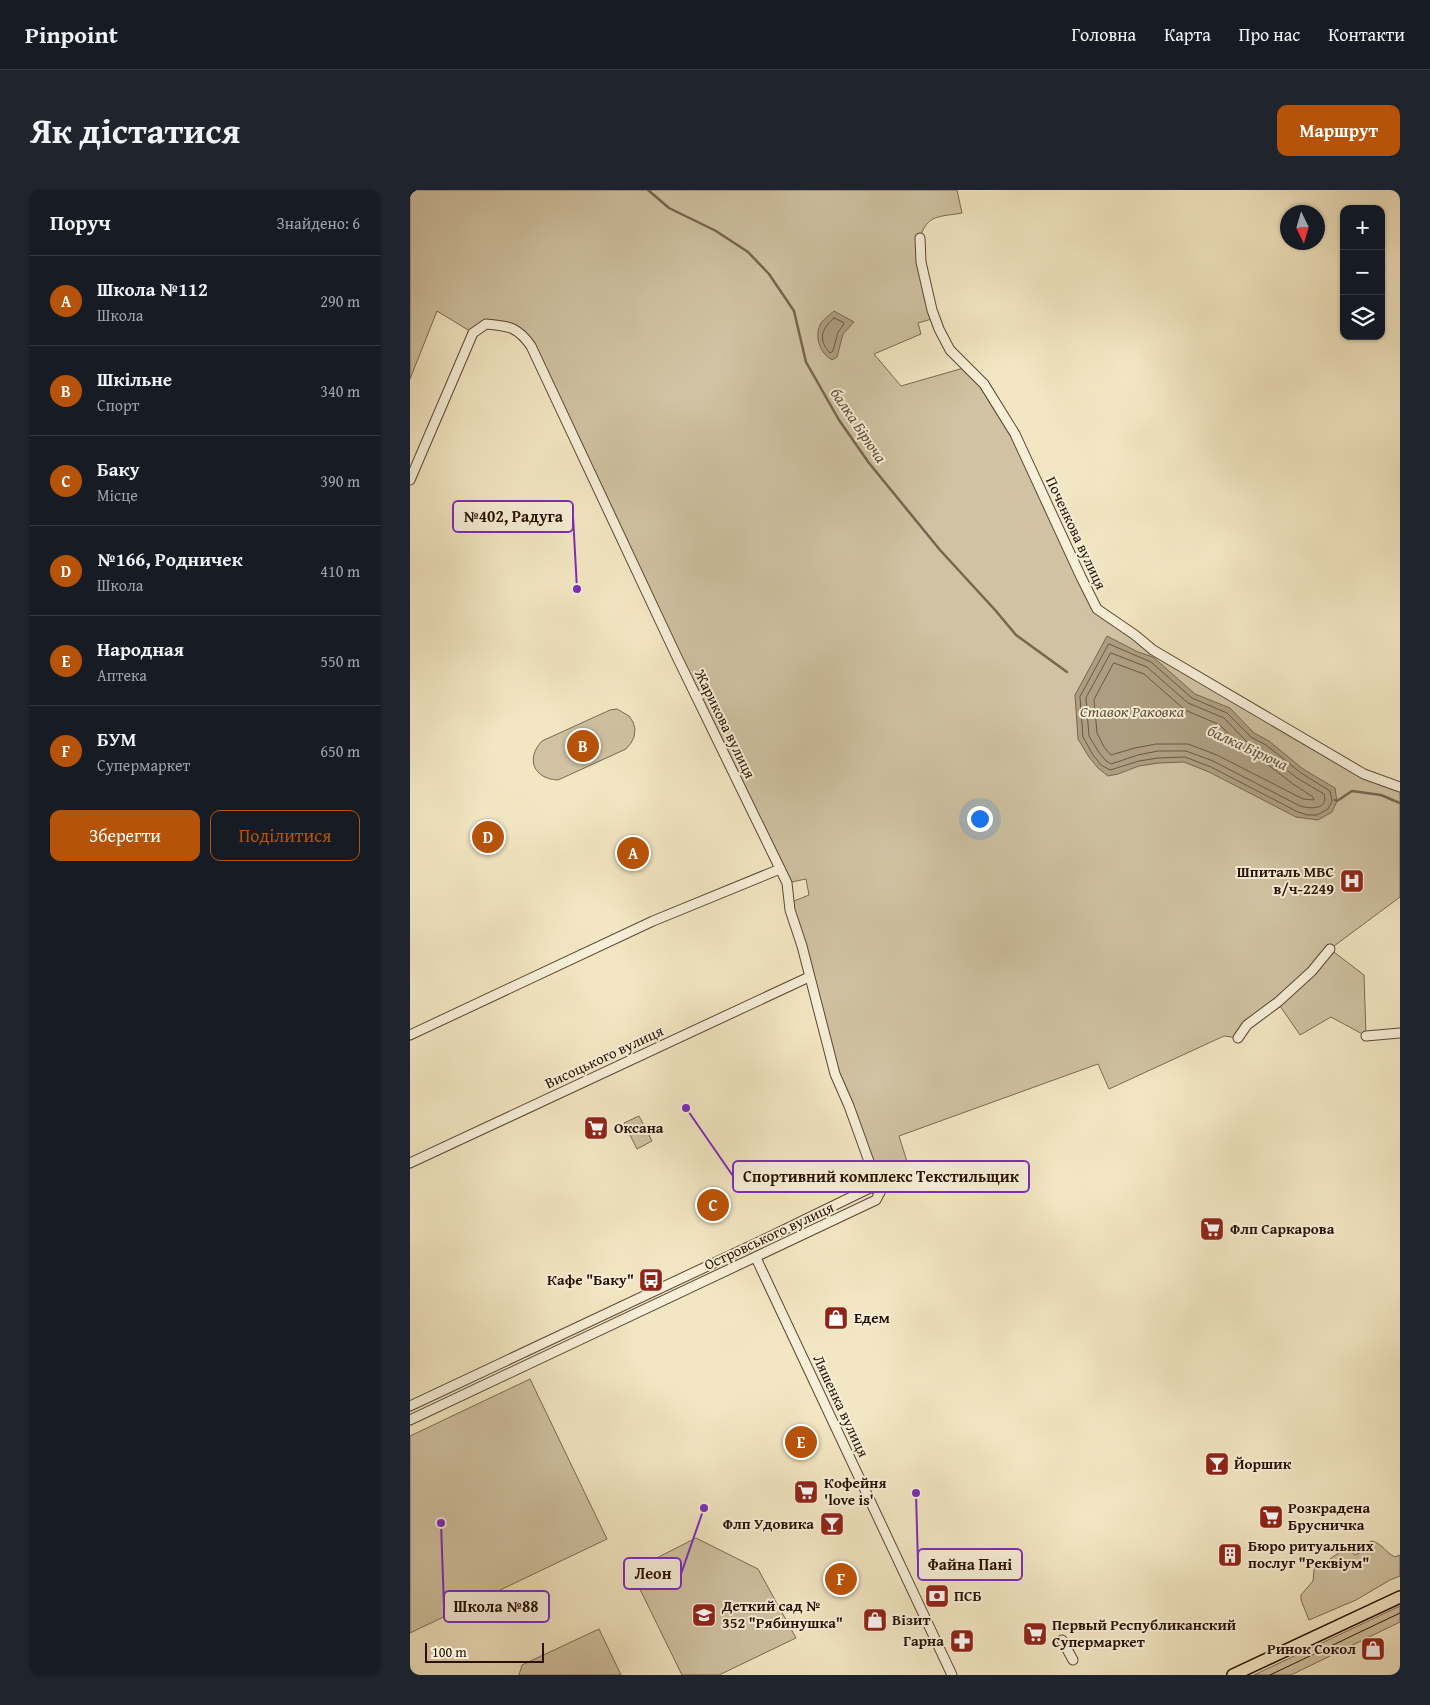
<!DOCTYPE html>
<html lang="uk">
<head>
<meta charset="utf-8">
<style>
  body { margin:0; font-family:"Gentium Book Plus",serif; background:#20242c; color:#f1f3f6 }
  .controls { position:absolute; right:15px; top:15px; display:grid; overflow:hidden; border-radius:10px; box-shadow:0 1px 4px #0004 }
  .controls button { width:45px; height:45px; display:grid; place-items:center; padding:0; border:0; border-bottom:1px solid #363941; background:#171b24; color:#f1f3f6; font:25px sans-serif }
  .compass { position:absolute; left:870px; top:15px; width:45px; height:45px; border-radius:50%; background:#171b24; box-shadow:0 1px 4px #0004; rotate:175deg }
  .scale { position:absolute; left:15px; bottom:12px; width:119px; box-sizing:border-box; padding-left:5px; border:2px solid #281002; border-top:0; font-size:14px; line-height:18px; white-space:nowrap; color:#281002; -webkit-text-stroke:4px #f7efd8; paint-order:stroke }
  .you { position:absolute; left:569px; top:628px; width:18px; height:18px; margin:-12px; border:4px solid #fff; border-radius:50%; background:#1a73e8; box-shadow:0 0 0 8px #1a73e833 }
  .badge { display:grid; place-items:center; width:32px; height:32px; border-radius:50%; background:#b45309; color:#fff; font-size:16px; font-weight:700 }
  .pin { position:absolute; translate:-50% -50%; border:2px solid #fff; box-shadow:0 1px 5px #0006 }
  .list { margin:0; padding:0; list-style:none }
  h2 { display:flex; justify-content:space-between; align-items:center; height:65px; margin:0; padding:0 20px; font-size:21px }
  h2 small { font-size:16px; font-weight:400; color:#9ea1a6 }
  .list li { display:grid; grid-template-columns:32px 1fr auto; gap:15px; align-items:center; box-sizing:border-box; height:90px; padding:0 20px; border-top:1px solid #363941 }
  .list b { display:block; font-size:19px; white-space:nowrap }
  .list p { margin:0; font-size:16px; white-space:nowrap; color:#9ea1a6 }
  .list em { font-size:16px; font-style:normal; color:#9ea1a6 }
  .actions { display:flex; gap:10px; padding:15px 20px }
  .actions a { flex:1; padding:11px 0; border:1px solid #b45309; border-radius:10px; text-align:center; font-size:18px; color:#b45309 }
  .actions .main { background:#b45309; color:#fff }
  .icon { flex:none; width:28px; height:28px; fill:none; stroke:currentColor; stroke-width:2; stroke-linecap:round; stroke-linejoin:round }
  .map { position:relative; flex:none; width:990px; height:1485px; overflow:hidden; border-radius:10px }
  header { display:flex; align-items:center; gap:30px; box-sizing:border-box; height:70px; padding:0 25px; background:#171b24; border-bottom:1px solid #363941 }
  header strong { font-size:24px }
  nav { display:flex; gap:28px; margin-inline-start:auto; font-size:18px }
  .intro { display:flex; align-items:center; justify-content:space-between; box-sizing:border-box; height:120px; padding:0 30px }
  h1 { margin:0; font-size:35px }
  .button { padding:12px 22px; border-radius:10px; background:#b45309; color:#fff; font-size:18px; font-weight:700 }
  main { display:flex; gap:30px; padding:0 30px }
  aside { flex:1; background:#171b24; border-radius:10px; box-shadow:0 1px 4px #0004 }
  .map>svg:first-child { display:block }
  .green { fill:#d0c2a2; stroke:#7c6952 }
  .water { fill:#ae9e81; stroke:#78654e }
  .lines { fill:none; stroke-linecap:round; stroke-linejoin:round }
  .shore { stroke:#6b5742; stroke-width:1 }
  .stream { stroke:#78654e; stroke-width:2.5 }
  .minor-casing { stroke:#5b4632; stroke-width:11 }
  .major-casing { stroke:#281002; stroke-width:14 }
  .minor { stroke:#f7efd8; stroke-width:9 }
  .major { stroke:#f3e7c3; stroke-width:11 }
  .tram { stroke:#281002; stroke-width:1 }
  .labels { text-anchor:middle; stroke-width:4; stroke-linejoin:round; paint-order:stroke }
  .street-label { font-size:15px; fill:#281002; stroke:#f7efd8 }
  .poi-label { font-size:15px; font-weight:bold; fill:#281002; stroke:#f7efd8; text-anchor:start }
  .water-label { font-size:16px; font-style:italic; fill:#64503b; stroke:#f7efd8 }
  .leader { fill:none; stroke:#7b2cbf; stroke-width:2 }
  .callout-dot { fill:#7b2cbf; stroke:#f7efd8; stroke-width:2 }
  .callout { fill:#f7efd8; stroke:#7b2cbf; stroke-width:2 }
  .callout-label { font-size:16px; text-anchor:middle; font-weight:bold; fill:#281002 }
</style>
</head>
<body>
<header>
<strong>Pinpoint</strong>
<nav><a>Головна</a><a>Карта</a><a>Про нас</a><a>Контакти</a></nav>
</header>
<div class="intro"><h1>Як дістатися</h1><a class="button">Маршрут</a></div>
<main>
<aside>
<h2>Поруч<small>Знайдено: 6</small></h2>
<ul class="list">
<li><span class="badge">A</span><div><b>Школа №112</b><p>Школа</p></div><em>290 m</em></li>
<li><span class="badge">B</span><div><b>Шкільне</b><p>Спорт</p></div><em>340 m</em></li>
<li><span class="badge">C</span><div><b>Баку</b><p>Місце</p></div><em>390 m</em></li>
<li><span class="badge">D</span><div><b>№166, Родничек</b><p>Школа</p></div><em>410 m</em></li>
<li><span class="badge">E</span><div><b>Народная</b><p>Аптека</p></div><em>550 m</em></li>
<li><span class="badge">F</span><div><b>БУМ</b><p>Супермаркет</p></div><em>650 m</em></li>
</ul>
<div class="actions"><a class="main">Зберегти</a><a>Поділитися</a></div>
</aside>
<div class="map">
<svg width="990" height="1485" viewBox="0 0 990 1485">
  <rect width="100%" height="100%" fill="#f3e7c3"/>
  <filter id="stains"><feTurbulence type="fractalNoise" baseFrequency=".004" numOctaves="4"/><feColorMatrix values="0 0 0 0 .2 0 0 0 0 .09 0 0 0 0 .02 0 0 0 .5 -.17"/></filter>
  <radialGradient id="worn" r=".72"><stop offset=".6" stop-color="#630" stop-opacity="0"/><stop offset="1" stop-color="#630" stop-opacity=".3"/></radialGradient>
  <g class="green">
    <path d="M0,0H547L552,23C530,27 517,24 510,48L525,128L508,133L511,144L464,164L491,196L557,177L605,244L687,419L712,437L954,584L990,597V707L920,759L954,785L956,846L921,827L890,845L868,813L828,848L814,846L699,899L688,874L489,946L503,991L470,1002L439,916L379,713L399,705L396,689L377,693L114,146L76,134L63,143L27,121L0,189Z"/>
    <path d="M207,519L219,526L223,532L225,539L224,547L221,553L216,559L148,590C124,589 115,569 132,551L200,520Z"/>
    <polygon points="229,926 242,951 227,959 214,933"/>
    <polygon points="120,1189 197,1349 0,1443 0,1246"/>
    <polygon points="286,1348 348,1379 386,1448 309,1485 272,1485 221,1381"/>
    <path d="M962,1351C973,1354 976,1363 985,1367L990,1365V1386L980,1390L946,1410L899,1430L891,1410V1405L903,1391L904,1380L907,1376L917,1373L921,1368L935,1359L941,1361L945,1365L955,1360L956,1354Z"/>
    <polygon points="990,1416 990,1432 881,1485 844,1485"/>
    <polygon points="189,1439 211,1485 109,1485 112,1475"/>
  </g>
  <g class="water">
    <path d="M424,121L444,132L433,144L427,167L422,170C411,164 404,148 410,135C412,130 420,125 424,121Z"/>
    <polygon points="697,446 728,462 743,467 785,504 820,518 844,543 859,551 893,579 925,598 927,611 922,622 908,630 886,627 799,582 774,572 749,573 729,576 708,584 698,586 688,578 679,567 668,549 665,505"/>
  </g>
  <g class="lines">
    <g class="shore">
      <path d="M424,128L433,132L434,134L428,142L423,161L420,163C408,150 411,139 424,128Z"/>
      <polygon points="699,454 741,472 782,508 817,523 841,547 856,555 891,583 920,601 922,611 918,619 907,625 897,625 888,622 801,577 775,567 748,568 729,571 700,580 691,575 683,565 673,547 670,507"/>
      <path d="M701,463L737,477L778,513L814,528L837,552L852,561L887,588L914,604C919,620 900,619 890,616L803,571L776,561H748L728,565L701,574L695,570L688,561L679,546L676,508Z"/>
      <polygon points="704,473 734,484 775,520 810,535 832,558 848,567 883,594 903,607 904,610 893,609 807,565 778,554 746,554 725,558 701,565 694,557 687,543 684,510"/>
    </g>
    <g class="stream">
      <polyline points="238,0 259,18 306,41 338,62 359,84 384,121 396,172 429,230 459,273 530,360 586,421 606,445 657,482"/>
      <polyline points="925,610 927,611 942,601 971,605 990,613"/>
    </g>
    <defs>
      <g id="minor">
        <polyline points="510,48 511,72 522,120 529,139 540,160 574,194 605,244 671,387 687,419 725,445 743,460 954,584 990,597"/>
        <path d="M0,290L63,143L76,134C98,136 107,136 121,156L266,465L377,693L380,720L392,756L425,884L439,916L470,1002"/>
        <polyline points="0,845 243,731 370,679"/>
        <polyline points="956,846 990,843"/>
        <polyline points="828,848 837,835 868,812 902,781 920,759"/>
        <polyline points="0,973 399,787"/>
        <polyline points="346,1068 542,1485"/>
        <polyline points="0,1216 355,1049 462,997 470,1002"/>
        <polyline points="0,1230 466,1010 470,1002"/>
        <polyline points="652,1450 663,1470"/>
      </g>
      <polyline id="major" points="823,1485 990,1407"/>
    </defs>
    <use href="#minor" class="minor-casing"/>
    <use href="#major" class="major-casing"/>
    <use href="#minor" class="minor"/>
    <use href="#major" class="major"/>
    <polyline class="tram" points="860,1485 990,1423"/>
  </g>
  <defs>
    <symbol id="hospital-square" viewBox="-11 -11 22 22"><rect x="-9" y="-9" width="18" height="18" rx="4" fill="#8f2418" stroke="#f7efd8"/><path d="M-5-5h3v3.5h4V-5h3V5h-3V1.5h-4V5h-3Z" fill="#fff"/></symbol>
    <symbol id="supermarket-square" viewBox="-11 -11 22 22"><rect x="-9" y="-9" width="18" height="18" rx="4" fill="#8f2418" stroke="#f7efd8"/><path d="M-6-5.5h2.5l.6 2H6L4.5 2H-2.5L-4.4-4H-6ZM-1.5 3.2a1.3 1.3 0 1 0 .1 0ZM3 3.2a1.3 1.3 0 1 0 .1 0Z" fill="#fff"/></symbol>
    <symbol id="bus-square" viewBox="-11 -11 22 22"><rect x="-9" y="-9" width="18" height="18" rx="4" fill="#8f2418" stroke="#f7efd8"/><path d="M-5-6H5V4H4V6H2V4H-2V6H-4V4H-5ZM-3.5-4V0h7V-4ZM-3.5 1.2v1.5H-2V1.2ZM2 1.2v1.5H3.5V1.2Z" fill="#fff"/></symbol>
    <symbol id="shop-square" viewBox="-11 -11 22 22"><rect x="-9" y="-9" width="18" height="18" rx="4" fill="#8f2418" stroke="#f7efd8"/><path d="M-5-2.5h2.3a2.7 3.5 0 0 1 5.4 0H5L5.5 6h-11ZM-1.5-2.5h3a1.5 2.3 0 0 0-3 0Z" fill="#fff"/></symbol>
    <symbol id="bar-square" viewBox="-11 -11 22 22"><rect x="-9" y="-9" width="18" height="18" rx="4" fill="#8f2418" stroke="#f7efd8"/><path d="M-6-5H6L.8 .8V4.5H3.5V6h-7V4.5H-.8V.8Z" fill="#fff"/></symbol>
    <symbol id="building-square" viewBox="-11 -11 22 22"><rect x="-9" y="-9" width="18" height="18" rx="4" fill="#8f2418" stroke="#f7efd8"/><path d="M-4-6H4V6H1V3H-1V6H-4ZM-2.5-4.3h1.7v1.8h-1.7ZM.8-4.3h1.7v1.8H.8ZM-2.5-1h1.7V.8h-1.7ZM.8-1h1.7V.8H.8Z" fill="#fff"/></symbol>
    <symbol id="bank-square" viewBox="-11 -11 22 22"><rect x="-9" y="-9" width="18" height="18" rx="4" fill="#8f2418" stroke="#f7efd8"/><path d="M-6-4H6V4H-6ZM0-2.3a2.3 2.3 0 1 0 0 4.6a2.3 2.3 0 1 0 0-4.6Z" fill="#fff"/></symbol>
    <symbol id="school-square" viewBox="-11 -11 22 22"><rect x="-9" y="-9" width="18" height="18" rx="4" fill="#8f2418" stroke="#f7efd8"/><path d="M0-5L7-2L0 1L-7-2ZM-4 1L0 2.5L4 1V4Q0 6-4 4Z" fill="#fff"/></symbol>
    <symbol id="pharmacy-square" viewBox="-11 -11 22 22"><rect x="-9" y="-9" width="18" height="18" rx="4" fill="#8f2418" stroke="#f7efd8"/><path d="M-2-6h4v4h4v4h-4v4h-4v-4h-4v-4h4Z" fill="#fff"/></symbol>
  </defs>
  <g fill-rule="evenodd">
    <use href="#hospital-square" x="928" y="677" width="28" height="28"/>
    <use href="#supermarket-square" x="172" y="924" width="28" height="28"/>
    <use href="#supermarket-square" x="788" y="1025" width="28" height="28"/>
    <use href="#bus-square" x="227" y="1076" width="28" height="28"/>
    <use href="#shop-square" x="412" y="1114" width="28" height="28"/>
    <use href="#bar-square" x="793" y="1260" width="28" height="28"/>
    <use href="#supermarket-square" x="382" y="1288" width="28" height="28"/>
    <use href="#supermarket-square" x="847" y="1313" width="28" height="28"/>
    <use href="#bar-square" x="408" y="1320" width="28" height="28"/>
    <use href="#building-square" x="806" y="1351" width="28" height="28"/>
    <use href="#bank-square" x="513" y="1392" width="28" height="28"/>
    <use href="#school-square" x="280" y="1411" width="28" height="28"/>
    <use href="#shop-square" x="451" y="1416" width="28" height="28"/>
    <use href="#supermarket-square" x="611" y="1430" width="28" height="28"/>
    <use href="#pharmacy-square" x="538" y="1437" width="28" height="28"/>
    <use href="#shop-square" x="949" y="1445" width="28" height="28"/>
  </g>
  <g class="labels">
    <g class="street-label">
      <text transform="translate(666 343) rotate(65)" y="5">Поченкова вулиця</text>
      <text transform="translate(315 534) rotate(64)" y="5">Жарикова вулиця</text>
      <text transform="translate(194 867) rotate(-25)" y="5">Висоцького вулиця</text>
      <text transform="translate(359 1046) rotate(-25)" y="5">Островського вулиця</text>
      <text transform="translate(431 1216) rotate(65)" y="5">Ляшенка вулиця</text>
    </g>
    <g class="poi-label">
      <text x="924" y="687" text-anchor="end">Шпиталь МВС<tspan x="924" dy="17">в/ч-2249</tspan></text>
      <text x="204" y="943">Оксана</text>
      <text x="820" y="1044">Флп Саркарова</text>
      <text x="224" y="1095" text-anchor="end">Кафе "Баку"</text>
      <text x="444" y="1133">Едем</text>
      <text x="824" y="1279">Йоршик</text>
      <text x="414" y="1298">Кофейня<tspan x="414" dy="17">'love is'</tspan></text>
      <text x="878" y="1323">Розкрадена<tspan x="878" dy="17">Брусничка</tspan></text>
      <text x="404" y="1339" text-anchor="end">Флп Удовика</text>
      <text x="838" y="1361">Бюро ритуальних<tspan x="838" dy="17">послуг "Реквіум"</tspan></text>
      <text x="544" y="1411">ПСБ</text>
      <text x="312" y="1421">Деткий сад №<tspan x="312" dy="17">352 "Рябинушка"</tspan></text>
      <text x="482" y="1435">Візит</text>
      <text x="642" y="1440">Первый Республиканский<tspan x="642" dy="17">Супермаркет</tspan></text>
      <text x="534" y="1456" text-anchor="end">Гарна</text>
      <text x="946" y="1464" text-anchor="end">Ринок Сокол</text>
    </g>
    <g class="water-label">
      <text transform="translate(449 235) rotate(56)" y="6">балка Бірюча</text>
      <text x="722" y="527">Ставок Раковка</text>
      <text transform="translate(838 557) rotate(25)" y="6">балка Бірюча</text>
    </g>
  </g>
  <path class="leader" d="M167 399L163 326M276 918L323 986M506 1303L508 1374M294 1318L271 1384M31 1333L34 1417"/>
  <g class="callout-dot">
    <circle cx="167" cy="399" r="5"/>
    <circle cx="276" cy="918" r="5"/>
    <circle cx="506" cy="1303" r="5"/>
    <circle cx="294" cy="1318" r="5"/>
    <circle cx="31" cy="1333" r="5"/>
  </g>
  <g class="callout">
    <rect x="43" y="311" width="120" height="31" rx="5"/>
    <rect x="323" y="971" width="296" height="31" rx="5"/>
    <rect x="508" y="1359" width="104" height="31" rx="5"/>
    <rect x="214" y="1368" width="57" height="31" rx="5"/>
    <rect x="34" y="1401" width="105" height="31" rx="5"/>
  </g>
  <g class="callout-label">
    <text x="103" y="332">№402, Радуга</text>
    <text x="471" y="992">Спортивний комплекс Текстильщик</text>
    <text x="560" y="1380">Файна Пані</text>
    <text x="243" y="1389">Леон</text>
    <text x="86" y="1422">Школа №88</text>
  </g>
  <rect width="100%" height="100%" filter="url(#stains)"/>
  <rect width="100%" height="100%" fill="url(#worn)"/>
</svg>
<div class="controls">
<button>+</button>
<button>−</button>
<button><svg class="icon" aria-label="layers" viewBox="0 0 24 24"><path d="M12 4l9 5-9 5-9-5zM3 14l9 5 9-5"/></svg></button>
</div>
<svg class="compass" viewBox="-18 -18 36 36"><path d="M0-13l5 13h-10z" fill="#e53935"/><path d="M0 13l5-13h-10z" fill="#9ea1a6"/></svg>
<div class="scale">100 m</div>
<div class="you"></div>
<div class="pin badge" style="left:223px;top:663px">A</div>
<div class="pin badge" style="left:173px;top:556px">B</div>
<div class="pin badge" style="left:303px;top:1015px">C</div>
<div class="pin badge" style="left:78px;top:647px">D</div>
<div class="pin badge" style="left:391px;top:1252px">E</div>
<div class="pin badge" style="left:431px;top:1389px">F</div>
</div>
</main>
</body>
</html>
